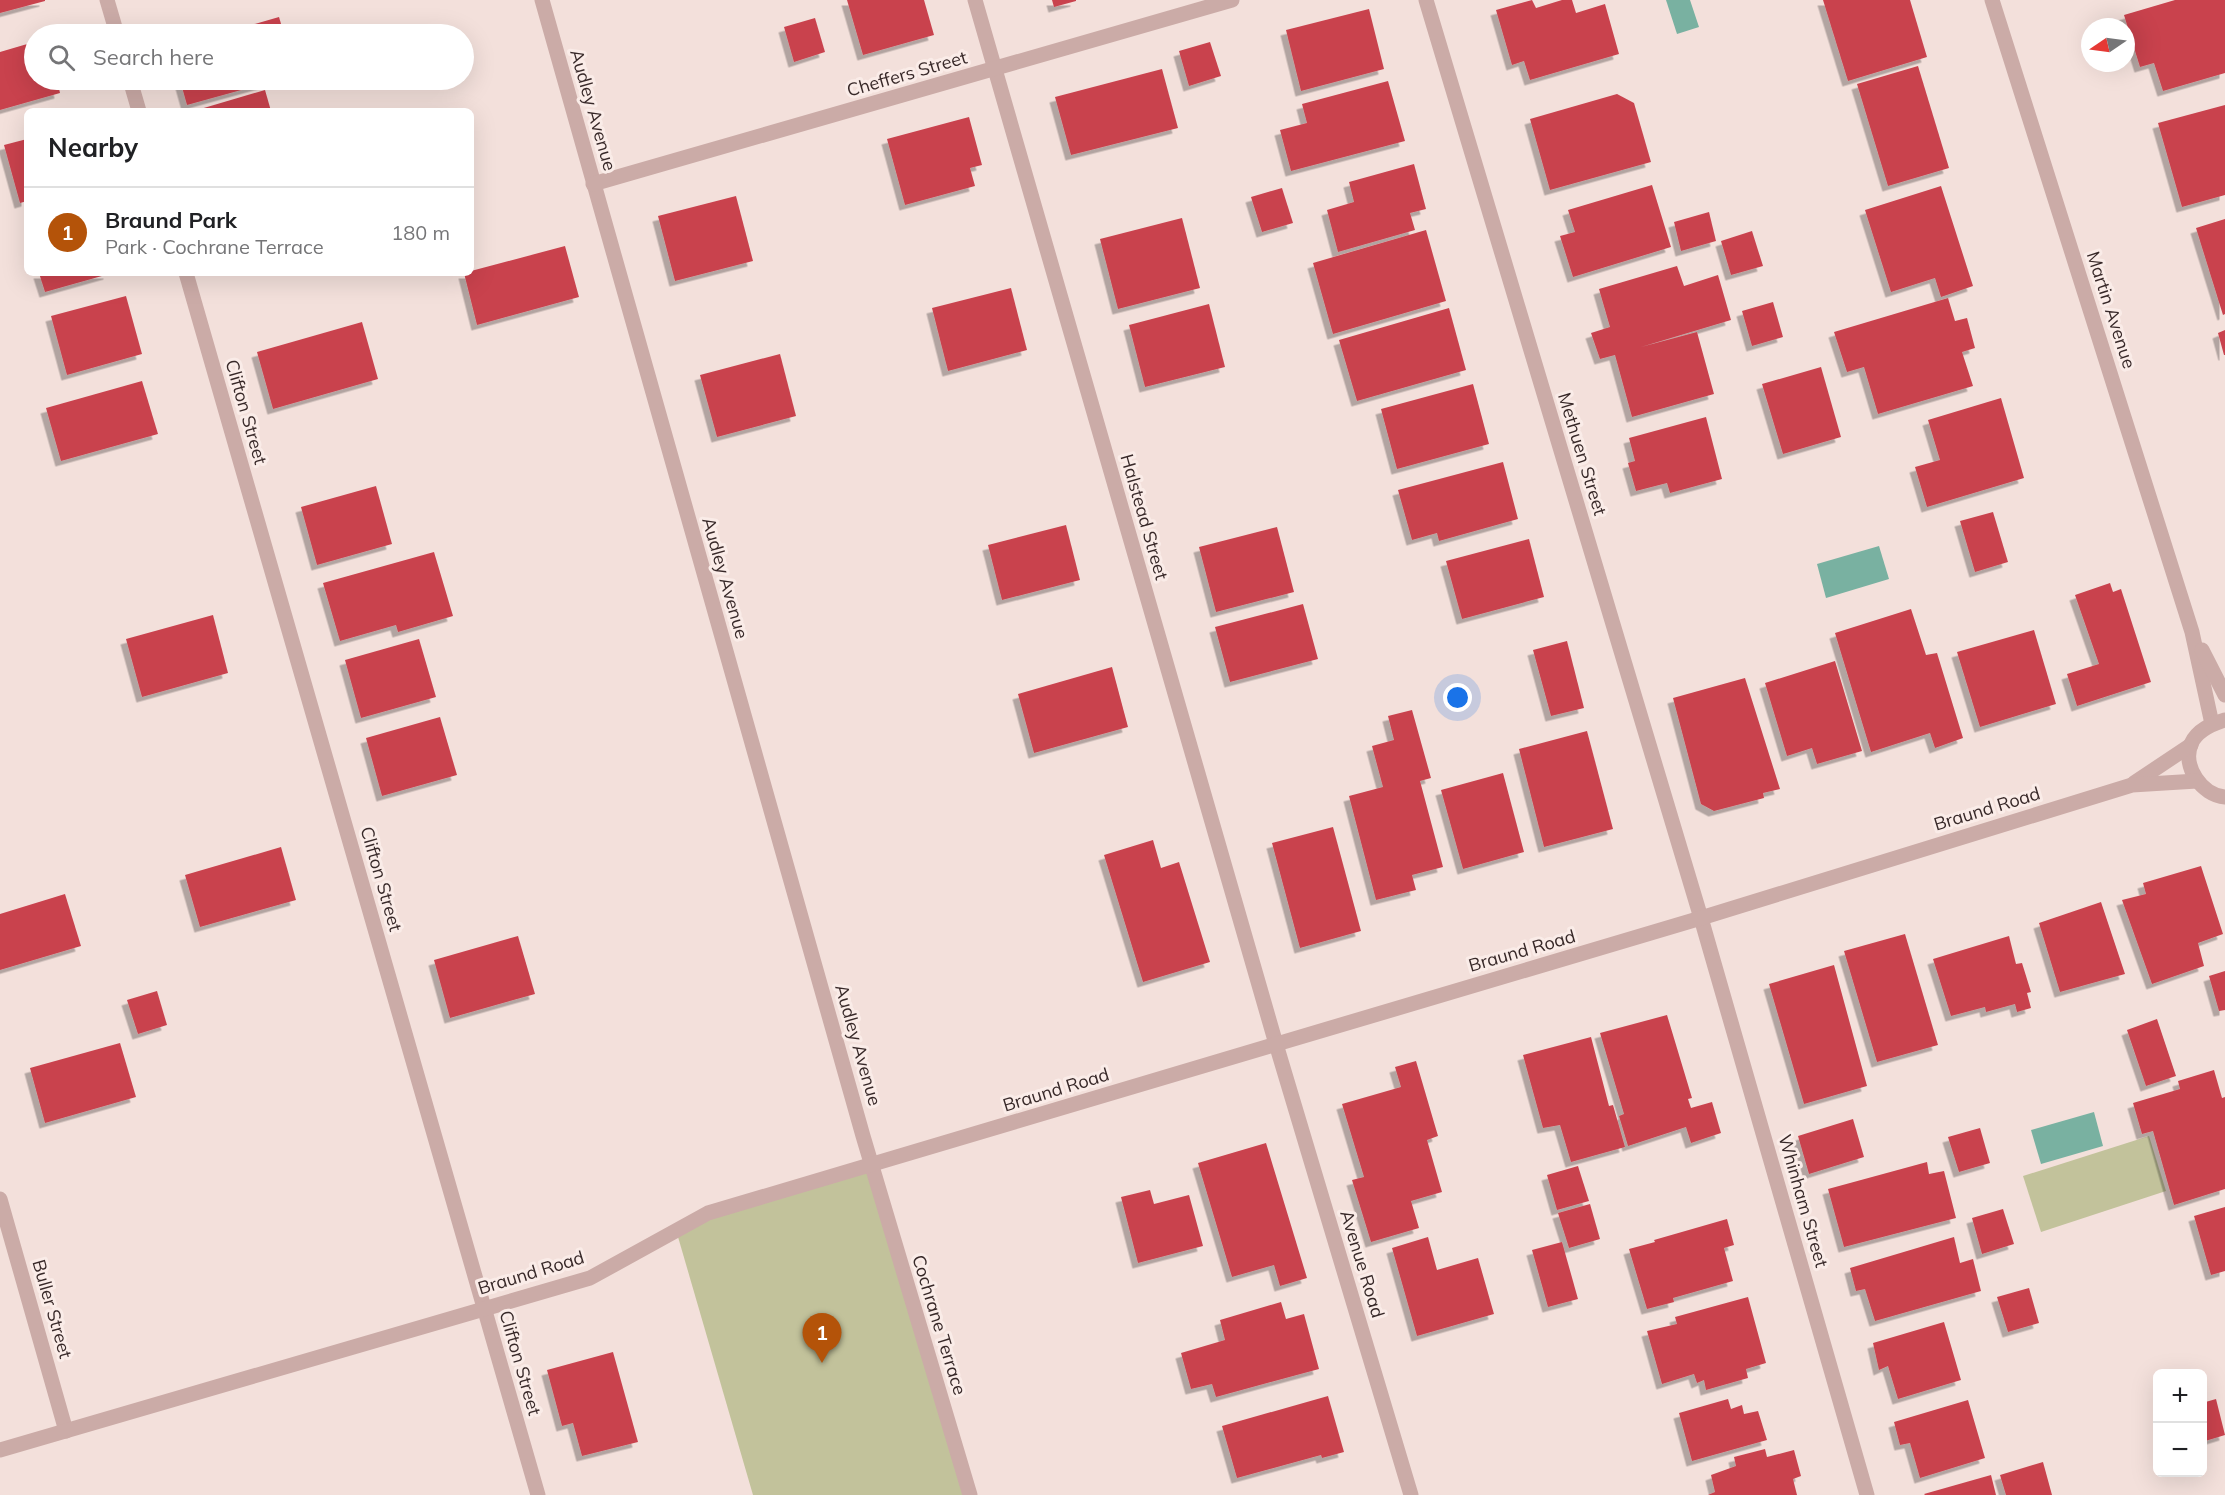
<!DOCTYPE html>
<html lang="en">
<head>
<meta charset="utf-8">
<style>
  body { margin:0; font-family:Mulish,sans-serif; background:#f2f2f2; color:#202124 }
  .controls { position:absolute; right:18px; bottom:18px; display:grid; overflow:hidden; border-radius:9px; box-shadow:0 6px 24px #0002 }
  .controls button { width:54px; height:54px; display:grid; place-items:center; padding:0; border:0; border-bottom:2px solid #e0e0e0; background:#fff; color:#202124; font:30px sans-serif }
  .compass { position:absolute; left:2081px; top:18px; width:54px; height:54px; border-radius:50%; background:#fff; box-shadow:0 6px 24px #0002; rotate:257deg }
  .you { position:absolute; left:1458px; top:698px; width:21px; height:21px; margin:-15px; border:4px solid #fff; border-radius:50%; background:#1a73e8; box-shadow:0 0 0 9px #1a73e833 }
  .badge { display:grid; place-items:center; width:39px; height:39px; border-radius:50%; background:#b45309; color:#fff; font-size:20px; font-weight:700 }
  .pin { position:absolute; translate:-50% -50px; filter:drop-shadow(0 2px 3px #0008) }
  .pin::after { content:''; position:absolute; top:32px; width:21px; height:18px; background:inherit; clip-path:polygon(0 0,100% 0,50% 100%) }
  .list { margin:0; padding:0; list-style:none }
  h2 { display:flex; justify-content:space-between; align-items:center; height:78px; margin:0; padding:0 24px; font-size:26px }
  h2 small { font-size:20px; font-weight:400; color:#757577 }
  .list li { display:grid; grid-template-columns:39px 1fr auto; gap:18px; align-items:center; box-sizing:border-box; height:90px; padding:0 24px; border-top:2px solid #e0e0e0 }
  .list b { display:block; font-size:22px; white-space:nowrap }
  .list p { margin:0; font-size:20px; white-space:nowrap; color:#757577 }
  .list em { font-size:20px; font-style:normal; color:#757577 }
  .icon { flex:none; width:33px; height:33px; fill:none; stroke:currentColor; stroke-width:2; stroke-linecap:round; stroke-linejoin:round }
  .map { position:relative; flex:none; width:2225px; height:1495px; overflow:hidden }
  .search { position:absolute; background:#fff; box-shadow:0 6px 24px #0002; left:24px; top:24px; width:450px; height:66px; display:flex; align-items:center; gap:15px; box-sizing:border-box; padding:0 21px; border-radius:33px; color:#757577; font-size:22px }
  .panel { position:absolute; background:#fff; box-shadow:0 6px 24px #0002; left:24px; top:108px; width:450px; height:168px; border-radius:9px }
  .map>svg:first-child { display:block }
  .green { fill:#c2c29b }
  .water { fill:#79b1a1 }
  .building { fill:#c9424e; filter:url(#shadow) }
  .lines { fill:none; stroke-linecap:round; stroke-linejoin:round }
  .street { stroke:#cbaba7; stroke-width:15 }
  .labels { text-anchor:middle; stroke-width:6; stroke-linejoin:round; paint-order:stroke }
  .street-label { font-size:18px; fill:#372828; stroke:#faece8 }
</style>
</head>
<body>
<div class="map">
<svg width="2225" height="1495" viewBox="0 0 2225 1495">
  <defs>
    <filter id="shadow"><feDropShadow dx="-5.5" dy="5.5" stdDeviation="0" flood-color="#0004"/></filter>
  </defs>
  <rect width="100%" height="100%" fill="#f3e0db"/>
  <g class="green">
    <polygon points="2149,1136 2166,1191 2041,1232 2023,1176"/>
    <polygon points="872,1166 970,1495 753,1495 676,1230"/>
  </g>
  <g class="water">
    <polygon points="1666,0 1690,0 1699,27 1677,34"/>
    <polygon points="1879,546 1889,579 1826,598 1817,564"/>
    <polygon points="2094,1112 2103,1146 2041,1164 2031,1130"/>
  </g>
  <g class="building">
    <polygon points="0,0 45,0 45,1 0,13"/>
    <polygon points="847,0 924,0 934,35 863,55"/>
    <polygon points="1052,0 1076,0 1076,1 1054,7"/>
    <polygon points="1532,0 1536,8 1562,0 1572,0 1576,13 1605,4 1619,54 1530,80 1524,61 1512,65 1496,10"/>
    <polygon points="1823,0 1910,0 1927,57 1848,81"/>
    <polygon points="2175,0 2225,0 2225,73 2163,91 2154,63 2140,67 2124,15"/>
    <polygon points="1369,9 1384,69 1301,91 1286,30"/>
    <polygon points="279,17 284,34 220,34"/>
    <polygon points="815,18 825,52 794,62 784,27"/>
    <polygon points="34,42 34,80 57,80 60,93 0,110 0,52"/>
    <polygon points="1210,42 1221,76 1189,86 1179,51"/>
    <polygon points="1918,66 1949,168 1888,186 1857,84"/>
    <polygon points="1162,69 1178,128 1071,155 1055,97"/>
    <polygon points="180,80 278,80 187,105"/>
    <polygon points="1388,81 1405,141 1291,171 1280,130 1307,123 1302,104"/>
    <polygon points="265,90 271,111 197,111 197,110"/>
    <polygon points="1617,94 1634,103 1651,162 1550,190 1530,119"/>
    <polygon points="2225,105 2225,195 2182,207 2158,123"/>
    <polygon points="969,117 982,165 970,168 975,186 905,205 887,139"/>
    <polygon points="27,139 27,201 20,203 4,145"/>
    <polygon points="1414,164 1426,209 1410,213 1415,230 1338,252 1327,210 1354,202 1349,182"/>
    <polygon points="1652,185 1671,247 1573,277 1560,236 1575,232 1568,210"/>
    <polygon points="1941,186 1973,286 1941,297 1935,278 1891,292 1865,210"/>
    <polygon points="1282,188 1293,223 1262,232 1251,197"/>
    <polygon points="736,196 753,261 675,281 658,216"/>
    <polygon points="1709,212 1716,241 1681,251 1674,222"/>
    <polygon points="1182,218 1200,288 1118,309 1100,239"/>
    <polygon points="2225,219 2225,314 2223,315 2196,228"/>
    <polygon points="1426,230 1446,301 1333,334 1313,263"/>
    <polygon points="1752,231 1763,266 1731,275 1721,241"/>
    <polygon points="565,246 579,297 477,325 464,273 471,273 471,271"/>
    <polygon points="1677,266 1684,286 1718,275 1731,320 1641,347 1697,332 1714,394 1632,417 1615,355 1600,359 1591,333 1610,327 1599,289"/>
    <polygon points="39,273 109,273 109,274 45,292"/>
    <polygon points="1011,288 1027,350 948,371 932,308"/>
    <polygon points="126,296 142,354 67,375 51,316"/>
    <polygon points="1948,298 1955,321 1967,318 1975,348 1962,352 1973,386 1878,414 1864,367 1847,372 1834,332"/>
    <polygon points="1773,302 1783,337 1752,346 1742,311"/>
    <polygon points="1209,304 1225,367 1145,387 1129,325"/>
    <polygon points="1449,308 1466,370 1357,401 1339,340"/>
    <polygon points="362,322 378,379 273,409 257,352"/>
    <polygon points="2225,330 2225,355 2224,355 2218,333"/>
    <polygon points="780,354 796,416 717,437 700,375"/>
    <polygon points="1821,367 1841,437 1783,454 1762,384"/>
    <polygon points="142,381 158,434 61,461 46,408"/>
    <polygon points="1473,384 1489,444 1397,469 1381,409"/>
    <polygon points="2001,398 2024,478 1927,507 1915,467 1940,460 1928,420"/>
    <polygon points="1706,417 1722,479 1670,493 1667,483 1636,491 1628,463 1635,461 1629,438"/>
    <polygon points="1503,462 1518,519 1439,541 1437,533 1412,540 1398,490"/>
    <polygon points="376,486 392,544 317,565 301,507"/>
    <polygon points="1993,512 2008,562 1975,572 1960,521"/>
    <polygon points="1066,525 1080,580 1002,600 988,545"/>
    <polygon points="1277,527 1294,592 1216,612 1199,547"/>
    <polygon points="1529,539 1544,597 1462,619 1446,561"/>
    <polygon points="434,552 453,616 398,632 396,625 340,641 323,583"/>
    <polygon points="2110,583 2113,592 2121,589 2151,682 2077,706 2067,674 2099,664 2075,595"/>
    <polygon points="1303,604 1318,659 1230,682 1215,627"/>
    <polygon points="1911,609 1926,655 1937,653 1963,738 1935,748 1930,733 1871,752 1835,633"/>
    <polygon points="213,615 228,673 142,697 126,639"/>
    <polygon points="2034,630 2056,704 1980,727 1957,652"/>
    <polygon points="419,639 436,697 361,718 345,660"/>
    <polygon points="1567,641 1584,708 1551,716 1533,650"/>
    <polygon points="1835,661 1862,751 1817,764 1812,748 1787,756 1765,683"/>
    <polygon points="1112,667 1128,727 1034,753 1018,694"/>
    <polygon points="1745,678 1780,789 1763,793 1764,798 1714,811 1701,804 1673,698"/>
    <polygon points="1412,710 1431,778 1420,781 1443,867 1412,875 1416,890 1376,900 1349,796 1383,787 1372,746 1394,740 1388,716"/>
    <polygon points="440,717 457,775 382,796 366,738"/>
    <polygon points="1587,731 1613,829 1544,847 1519,749"/>
    <polygon points="1503,773 1524,852 1463,869 1441,790"/>
    <polygon points="1333,827 1361,931 1300,948 1272,843"/>
    <polygon points="1153,840 1161,868 1179,862 1210,962 1143,982 1104,855"/>
    <polygon points="281,847 296,900 200,927 185,875"/>
    <polygon points="2201,866 2223,934 2198,943 2204,966 2152,984 2122,900 2146,894 2143,883"/>
    <polygon points="65,894 81,946 0,970 0,914"/>
    <polygon points="2101,902 2125,974 2060,992 2039,923"/>
    <polygon points="1905,934 1938,1045 1877,1062 1844,951"/>
    <polygon points="518,936 535,994 450,1018 434,960"/>
    <polygon points="2009,936 2016,964 2022,963 2031,992 2027,993 2031,1008 2017,1012 2015,1004 1986,1012 1985,1007 1951,1016 1933,959"/>
    <polygon points="1834,965 1867,1086 1804,1104 1769,984"/>
    <polygon points="2225,971 2225,1010 2219,1011 2209,976"/>
    <polygon points="157,991 167,1025 138,1034 127,1000"/>
    <polygon points="1667,1015 1692,1098 1688,1099 1691,1108 1712,1102 1721,1133 1691,1143 1686,1127 1628,1146 1619,1116 1624,1114 1600,1033"/>
    <polygon points="2157,1019 2176,1076 2146,1086 2127,1030"/>
    <polygon points="1591,1037 1609,1106 1613,1105 1625,1147 1571,1162 1560,1125 1543,1128 1523,1055"/>
    <polygon points="120,1043 136,1097 45,1123 30,1068"/>
    <polygon points="1416,1061 1438,1136 1427,1140 1442,1192 1411,1201 1419,1228 1371,1242 1352,1180 1364,1177 1342,1104 1401,1087 1395,1067"/>
    <polygon points="2214,1070 2222,1098 2225,1097 2225,1189 2174,1205 2153,1131 2142,1134 2133,1103 2180,1089 2178,1081"/>
    <polygon points="1853,1119 1864,1157 1809,1174 1798,1136"/>
    <polygon points="1980,1128 1990,1163 1959,1172 1948,1137"/>
    <polygon points="1266,1143 1307,1278 1280,1286 1274,1265 1232,1277 1198,1163"/>
    <polygon points="1927,1162 1929,1174 1944,1171 1956,1218 1844,1247 1828,1189"/>
    <polygon points="1578,1166 1589,1201 1557,1210 1547,1175"/>
    <polygon points="1150,1190 1154,1204 1189,1195 1203,1246 1138,1263 1121,1197"/>
    <polygon points="1590,1204 1600,1239 1569,1248 1558,1213"/>
    <polygon points="2225,1207 2225,1271 2211,1275 2194,1216"/>
    <polygon points="2003,1209 2014,1244 1982,1254 1972,1218"/>
    <polygon points="1727,1219 1734,1245 1724,1248 1733,1281 1673,1298 1674,1302 1647,1309 1629,1249 1655,1242 1654,1240"/>
    <polygon points="1428,1237 1437,1270 1478,1258 1494,1314 1417,1336 1392,1248"/>
    <polygon points="1954,1237 1960,1263 1973,1259 1981,1291 1875,1321 1865,1289 1856,1291 1850,1268"/>
    <polygon points="1562,1242 1578,1299 1548,1307 1532,1250"/>
    <polygon points="2029,1288 2039,1323 2008,1332 1997,1297"/>
    <polygon points="1748,1297 1766,1363 1746,1369 1748,1378 1706,1390 1704,1380 1697,1383 1694,1374 1662,1384 1647,1331 1677,1324 1675,1317"/>
    <polygon points="1281,1302 1286,1319 1304,1314 1319,1369 1216,1397 1212,1384 1191,1389 1181,1353 1225,1340 1220,1320"/>
    <polygon points="1944,1322 1961,1380 1898,1399 1888,1366 1879,1370 1873,1343"/>
    <polygon points="613,1352 638,1442 582,1456 573,1423 562,1426 547,1370"/>
    <polygon points="1328,1396 1344,1452 1322,1458 1321,1455 1237,1478 1222,1426"/>
    <polygon points="1728,1399 1731,1409 1742,1405 1744,1414 1758,1411 1767,1440 1692,1461 1679,1413"/>
    <polygon points="2216,1399 2225,1435 2202,1442 2202,1403"/>
    <polygon points="1968,1400 1985,1458 1920,1478 1910,1443 1900,1445 1894,1422"/>
    <polygon points="1765,1449 1767,1457 1794,1450 1801,1476 1793,1479 1797,1495 1708,1495 1715,1492 1711,1475 1736,1466 1734,1457"/>
    <polygon points="2043,1462 2052,1495 2006,1495 2000,1475"/>
    <polygon points="1991,1475 1996,1495 1925,1495 1924,1494"/>
  </g>
  <g class="lines">
    <g class="street">
      <polyline points="107,0 117,34"/>
      <polyline points="542,0 863,1136 970,1495"/>
      <polyline points="975,0 1276,1044 1411,1495"/>
      <polyline points="1426,0 1701,918 1867,1495"/>
      <polyline points="1992,0 2192,632 2212,724"/>
      <polyline points="130,80 139,111"/>
      <polyline points="593,184 1232,0"/>
      <polyline points="186,273 538,1495"/>
      <polyline points="2202,650 2225,695"/>
      <path d="M2225,720C2212,724 2197,730 2191,744C2182,767 2202,795 2225,797"/>
      <polyline points="2134,783 2191,745"/>
      <polyline points="0,1199 66,1431"/>
      <polyline points="0,1450 590,1278 708,1213 1701,918 2132,785 2197,781"/>
    </g>
  </g>
  <g class="labels">
    <g class="street-label">
      <text transform="translate(907 74) rotate(-16)" y="6">Cheffers Street</text>
      <text transform="translate(593 110) rotate(74)" y="6">Audley Avenue</text>
      <text transform="translate(2111 310) rotate(72)" y="6">Martin Avenue</text>
      <text transform="translate(246 412) rotate(74)" y="6">Clifton Street</text>
      <text transform="translate(1582 454) rotate(73)" y="6">Methuen Street</text>
      <text transform="translate(1144 517) rotate(74)" y="6">Halstead Street</text>
      <text transform="translate(725 578) rotate(74)" y="6">Audley Avenue</text>
      <text transform="translate(1987 809) rotate(-17)" y="6">Braund Road</text>
      <text transform="translate(381 879) rotate(74)" y="6">Clifton Street</text>
      <text transform="translate(1522 951) rotate(-16)" y="6">Braund Road</text>
      <text transform="translate(858 1045) rotate(74)" y="6">Audley Avenue</text>
      <text transform="translate(1056 1090) rotate(-17)" y="6">Braund Road</text>
      <text transform="translate(1803 1201) rotate(74)" y="6">Whinham Street</text>
      <text transform="translate(1362 1264) rotate(73)" y="6">Avenue Road</text>
      <text transform="translate(531 1273) rotate(-17)" y="6">Braund Road</text>
      <text transform="translate(52 1309) rotate(74)" y="6">Buller Street</text>
      <text transform="translate(939 1325) rotate(73)" y="6">Cochrane Terrace</text>
      <text transform="translate(520 1363) rotate(74)" y="6">Clifton Street</text>
    </g>
  </g>
</svg>
<div class="controls">
<button>+</button>
<button>−</button>
</div>
<svg class="compass" viewBox="-18 -18 36 36"><path d="M0-13l5 13h-10z" fill="#e53935"/><path d="M0 13l5-13h-10z" fill="#757577"/></svg>
<div class="you"></div>
<div class="pin badge" style="left:822px;top:1363px">1</div>
<div class="search"><svg class="icon" aria-label="search" viewBox="0 0 24 24"><circle cx="10" cy="10" r="6"/><path d="M15 15l6 6"/></svg>Search here</div>
<section class="panel">
<h2>Nearby<small></small></h2>
<ul class="list">
<li><span class="badge">1</span><div><b>Braund Park</b><p>Park · Cochrane Terrace</p></div><em>180 m</em></li>
</ul>
</section>
</div>
</body>
</html>
